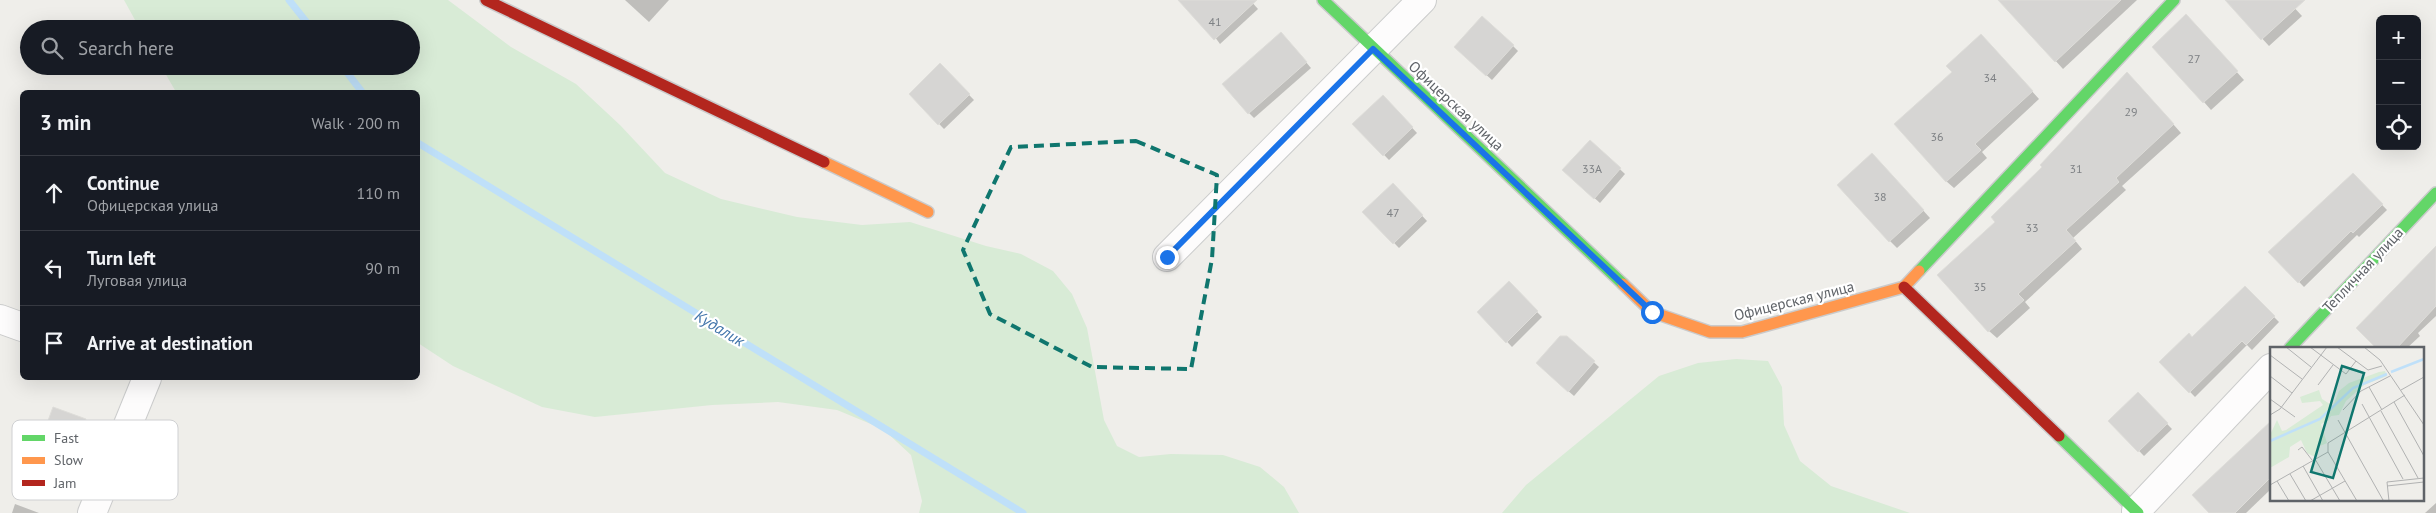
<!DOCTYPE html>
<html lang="en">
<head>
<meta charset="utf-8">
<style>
  body { margin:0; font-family:"PT Sans",sans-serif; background:#20242c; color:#f1f3f6 }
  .controls { position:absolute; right:15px; top:15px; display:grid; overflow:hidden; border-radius:8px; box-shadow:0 5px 20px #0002 }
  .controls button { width:45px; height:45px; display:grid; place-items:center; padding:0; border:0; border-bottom:1px solid #363941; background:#171b24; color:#f1f3f6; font:25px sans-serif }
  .stop { position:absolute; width:15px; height:15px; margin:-11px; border:4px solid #1a73e8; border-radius:50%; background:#fff }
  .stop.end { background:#1a73e8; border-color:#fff; box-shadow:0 1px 5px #0008 }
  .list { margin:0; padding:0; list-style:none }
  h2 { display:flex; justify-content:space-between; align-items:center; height:65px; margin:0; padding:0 20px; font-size:21px }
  h2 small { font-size:16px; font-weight:400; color:#9ea1a6 }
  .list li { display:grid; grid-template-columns:32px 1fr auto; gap:15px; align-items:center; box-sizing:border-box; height:75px; padding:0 20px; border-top:1px solid #363941 }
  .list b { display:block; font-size:19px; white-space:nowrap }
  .list p { margin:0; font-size:16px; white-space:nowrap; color:#9ea1a6 }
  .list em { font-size:16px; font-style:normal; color:#9ea1a6 }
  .icon { flex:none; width:28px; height:28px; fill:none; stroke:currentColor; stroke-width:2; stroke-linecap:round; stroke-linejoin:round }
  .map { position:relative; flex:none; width:2436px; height:513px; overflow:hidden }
  .search { position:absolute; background:#171b24; box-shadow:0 5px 20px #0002; left:20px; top:20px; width:400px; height:55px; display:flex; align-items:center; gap:12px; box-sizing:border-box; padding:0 18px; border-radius:28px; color:#9ea1a6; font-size:19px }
  .panel { position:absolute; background:#171b24; box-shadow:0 5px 20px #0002; left:20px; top:90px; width:400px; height:290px; border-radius:8px }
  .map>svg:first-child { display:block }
  .green { fill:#d8ebd6 }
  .shadow { fill:#0003 }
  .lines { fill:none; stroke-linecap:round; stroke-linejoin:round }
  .stream { stroke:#bfe0f9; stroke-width:7 }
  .building { fill:#d6d5d3; stroke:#deddd9 }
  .street-casing { stroke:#cbcccc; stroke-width:30 }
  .fast-casing { stroke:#cacacb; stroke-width:14 }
  .slow-casing { stroke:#cacacb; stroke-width:14 }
  .jam-casing { stroke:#cacacb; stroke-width:14 }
  .street { stroke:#fdfcfc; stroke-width:28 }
  .fast { stroke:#63d668; stroke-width:11 }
  .slow { stroke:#ff974d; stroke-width:11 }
  .jam { stroke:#b3261e; stroke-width:11 }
  .route { stroke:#1a73e8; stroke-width:6 }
  .marked { fill:none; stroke:#0f766e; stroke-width:4; stroke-dasharray:10 6; stroke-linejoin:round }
  .labels { text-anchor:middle; stroke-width:4.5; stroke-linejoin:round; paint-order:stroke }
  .number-label { font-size:12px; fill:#7e8184 }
  .street-label { font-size:15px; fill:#5f6368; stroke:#fff }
  .water-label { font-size:16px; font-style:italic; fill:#4174aa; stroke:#fff }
  .inset-river { fill:none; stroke:#bfe0f9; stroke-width:2.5 }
  .inset-road { fill:none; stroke:#b1b2b2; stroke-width:1 }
  .view { fill:#0f766e; fill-opacity:0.15; stroke:#0f766e; stroke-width:2.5 }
  .inset-edge { fill:none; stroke:#5f6368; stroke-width:2.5 }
  .key { fill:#fff; stroke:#cfd0d2; stroke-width:1 }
  .key-label { font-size:14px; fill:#5f6368 }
</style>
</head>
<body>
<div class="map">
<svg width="2436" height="513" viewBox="0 0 2436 513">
  <rect width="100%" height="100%" fill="#efeeea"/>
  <g class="green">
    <polygon points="124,0 448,0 511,47 576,84 620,125 665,173 721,199 797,217 862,225 910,222 986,246 1021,254 1053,271 1072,294 1087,328 1104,420 1117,446 1139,457 1171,454 1223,455 1260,467 1284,487 1299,513 919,513 922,501 911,455 883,429 837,410 778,402 712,405 595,417 542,407 453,366 418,343 418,92 176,92 161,66 411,66 411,29 140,29"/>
    <polygon points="1736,359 1768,361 1782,387 1784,425 1800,461 1831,486 1910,513 1502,513 1526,485 1659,376 1698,363"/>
  </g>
  <g class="shadow">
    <polygon points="625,0 669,0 649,22"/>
    <polygon points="1188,0 1250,0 1258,9 1220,44"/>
    <polygon points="2011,0 2137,0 2063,69 2005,5"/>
    <polygon points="2227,0 2292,0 2289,2 2302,16 2269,46"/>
    <polygon points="2193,24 2244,80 2211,110 2204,102"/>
    <polygon points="1286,39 1311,68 1254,118 1249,113"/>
    <polygon points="1989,43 2039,99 1982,152 1987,158 1954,188 1946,181"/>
    <polygon points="1513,46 1518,51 1492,80 1461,52"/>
    <polygon points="940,65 974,100 944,129 910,94"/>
    <polygon points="2135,81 2181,133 2122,186 2126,190 2073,238 2082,249 2025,302 2030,308 1997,338 1989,331 1997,222"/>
    <polygon points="1383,97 1417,133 1389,160 1354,124"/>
    <polygon points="1590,141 1625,174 1600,203 1569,175"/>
    <polygon points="1879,162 1930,218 1897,248 1890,241"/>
    <polygon points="2353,175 2387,210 2359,237 2357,235 2304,287 2270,252"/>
    <polygon points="1393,185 1427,221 1399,248 1364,212"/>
    <polygon points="2436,248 2436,316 2418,333 2420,336 2407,348 2378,348"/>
    <polygon points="1508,283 1542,317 1512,347 1479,312"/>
    <polygon points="2245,288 2279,322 2252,350 2247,345 2195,397 2161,362 2193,339"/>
    <polygon points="1567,338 1599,367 1574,396 1542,368"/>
    <polygon points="2138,394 2172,429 2144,456 2110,421"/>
    <polygon points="85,420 90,425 79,456 48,445 43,440"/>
    <polygon points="2271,422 2271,489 2246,513 2211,513"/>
    <polygon points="2436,503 2436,513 2425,513"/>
    <polygon points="15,504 39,513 12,513"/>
  </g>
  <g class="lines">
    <g class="stream">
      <polyline points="289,0 312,29"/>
      <polyline points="342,66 362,92"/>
      <polyline points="418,143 1023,513"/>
    </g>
  </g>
  <g class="building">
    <polygon points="1178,0 1257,0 1214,40"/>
    <polygon points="1998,0 2121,0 2055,62"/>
    <polygon points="2225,0 2305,0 2261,40"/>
    <polygon points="2186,14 2238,71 2203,103 2152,47"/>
    <polygon points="1482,16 1514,45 1486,76 1454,47"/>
    <polygon points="1281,32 1307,62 1248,114 1222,84"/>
    <polygon points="1981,34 2033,91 1975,144 1981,150 1946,182 1894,124 1952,72 1946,66"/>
    <polygon points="940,63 970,94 938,125 909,94"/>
    <polygon points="2127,72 2174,124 2116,178 2119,182 2066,230 2076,241 2018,294 2024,300 1988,332 1937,275 1995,222 1991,217 2042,167 2040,165"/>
    <polygon points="1383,95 1413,127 1383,156 1352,124"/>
    <polygon points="1590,140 1621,168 1594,199 1562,170"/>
    <polygon points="1872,153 1924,210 1889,242 1837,185"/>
    <polygon points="2353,173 2383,204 2353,233 2351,231 2298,283 2268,252"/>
    <polygon points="1393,183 1423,215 1393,244 1362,212"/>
    <polygon points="2436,246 2436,306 2397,348 2376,348 2356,328"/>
    <polygon points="1509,281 1538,311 1506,343 1477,312"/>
    <polygon points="2245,286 2275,316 2246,345 2242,341 2189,393 2159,362 2189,333 2192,337"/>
    <polygon points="1560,336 1567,336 1595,361 1568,392 1536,363"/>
    <polygon points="2138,392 2168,423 2138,452 2108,421"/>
    <polygon points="53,407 86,419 74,452 41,440"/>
    <polygon points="2271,421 2271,477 2235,513 2209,513 2192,495"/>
  </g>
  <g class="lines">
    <defs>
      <g id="street">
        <polyline points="1167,257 1422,0"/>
        <polyline points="0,319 22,327"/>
        <polyline points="2136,511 2271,368"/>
        <polyline points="92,513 147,378"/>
      </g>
      <g id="fast">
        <polyline points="1323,0 1623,284"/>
        <polyline points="1919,271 2174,0"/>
        <polyline points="2290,348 2436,193"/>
        <polyline points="2059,436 2138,513"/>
      </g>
      <g id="slow">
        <polyline points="824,162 928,212"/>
        <polyline points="1623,284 1652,312 1710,332 1742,332 1904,287 1919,271"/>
      </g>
      <g id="jam">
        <polyline points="486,0 824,162"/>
        <polyline points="1904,287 2059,436"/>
      </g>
    </defs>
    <use href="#street" class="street-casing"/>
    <use href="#fast" class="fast-casing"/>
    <use href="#slow" class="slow-casing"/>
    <use href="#jam" class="jam-casing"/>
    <use href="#street" class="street"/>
    <use href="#fast" class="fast"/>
    <use href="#slow" class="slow"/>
    <use href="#jam" class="jam"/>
  </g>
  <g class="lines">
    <polyline class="route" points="1167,257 1373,49 1652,312"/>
  </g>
  <path class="marked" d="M1136,141L1217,175L1212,259L1191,369L1092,367L990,314L963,250L1011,147Z"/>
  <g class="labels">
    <g class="number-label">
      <text x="1215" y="26">41</text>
      <text x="2194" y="63">27</text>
      <text x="1990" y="82">34</text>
      <text x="2131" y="116">29</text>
      <text x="1937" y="141">36</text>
      <text x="1592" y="173">33А</text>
      <text x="2076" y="173">31</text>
      <text x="1880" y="201">38</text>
      <text x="1393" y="217">47</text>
      <text x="2032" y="232">33</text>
      <text x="1980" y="291">35</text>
    </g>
    <g class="street-label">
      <text transform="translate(1456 106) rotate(43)" y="5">Офицерская улица</text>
      <text transform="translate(2363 270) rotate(-47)" y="5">Тепличная улица</text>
      <text transform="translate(1794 301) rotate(-14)" y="5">Офицерская улица</text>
    </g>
    <g class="water-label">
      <text transform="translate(720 328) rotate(31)" y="6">Кудалик</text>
    </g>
  </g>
  <g transform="translate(2270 347)">
    <rect width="154" height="154" fill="#efeeea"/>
    <path d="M109,25L115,24L117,29L94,38L76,54L69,68L61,69L58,74L51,77L57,96L50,99L45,110L37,106L31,93L20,100L19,110L0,121V88L7,73L12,84L16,83L53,58L50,54L32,56L30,50L49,43L52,52L63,59L69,44L79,36Z" fill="#d8ebd6"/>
    <path class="inset-river" d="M121,25L154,12M0,94L50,72L83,41L117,27"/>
    <path class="inset-road" d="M16,0L41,20M40,0L76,27L86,14M67,0L98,23L112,19M94,0L110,13L154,78M0,8L32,32M0,29L22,46M48,38L63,18M99,40L112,63M131,43L154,30M0,52L25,70M124,55L154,109M92,57L133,132M73,63L91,44L120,29M111,64L148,131M0,68L10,62L57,0M68,73L113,153M28,103L32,100L42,113M45,112L70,154M33,119L53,154M20,127L36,154M7,134L19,154M0,138L58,105M117,139L154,135M40,154L75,134M87,154L58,105V96L135,48M119,154L117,135L154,131"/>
    <path class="view" d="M72,19L94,26L63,131L41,125Z"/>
    <rect width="154" height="154" class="inset-edge"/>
  </g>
  <rect x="12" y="420" width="166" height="80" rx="8" class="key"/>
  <rect x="22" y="435" width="23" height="6" fill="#63d668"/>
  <rect x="22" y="457" width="23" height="7" fill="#ff974d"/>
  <rect x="22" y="480" width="23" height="6" fill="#b3261e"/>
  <g class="key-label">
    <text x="54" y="443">Fast</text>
    <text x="54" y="465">Slow</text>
    <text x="54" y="488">Jam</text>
  </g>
</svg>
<div class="controls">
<button>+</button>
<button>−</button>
<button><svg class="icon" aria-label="locate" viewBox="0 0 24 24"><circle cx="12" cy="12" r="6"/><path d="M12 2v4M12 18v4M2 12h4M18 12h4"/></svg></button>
</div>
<div class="stop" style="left:1652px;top:312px"></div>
<div class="stop end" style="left:1167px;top:257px"></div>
<div class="search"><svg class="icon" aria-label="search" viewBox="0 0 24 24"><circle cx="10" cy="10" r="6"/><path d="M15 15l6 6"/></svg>Search here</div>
<section class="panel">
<h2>3 min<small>Walk · 200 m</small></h2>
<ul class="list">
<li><svg class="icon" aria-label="ahead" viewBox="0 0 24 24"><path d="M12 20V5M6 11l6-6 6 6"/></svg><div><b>Continue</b><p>Офицерская улица</p></div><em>110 m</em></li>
<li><svg class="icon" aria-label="left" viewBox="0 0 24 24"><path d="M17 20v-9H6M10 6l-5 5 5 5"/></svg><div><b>Turn left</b><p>Луговая улица</p></div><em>90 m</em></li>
<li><svg class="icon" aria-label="arrive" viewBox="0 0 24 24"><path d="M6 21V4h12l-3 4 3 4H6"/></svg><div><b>Arrive at destination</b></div></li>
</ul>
</section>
</div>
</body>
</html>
